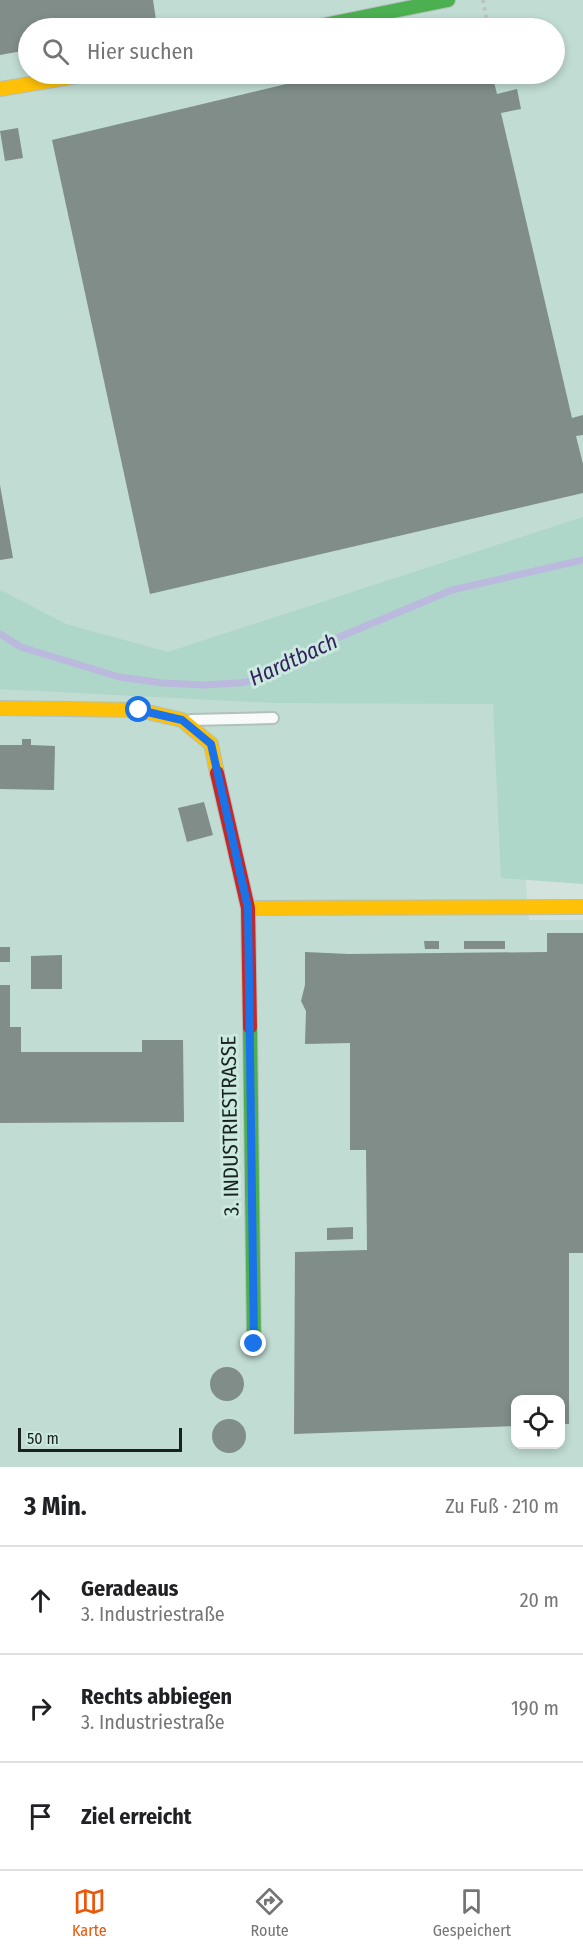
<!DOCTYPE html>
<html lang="de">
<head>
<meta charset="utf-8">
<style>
  body { margin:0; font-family:"Fira Sans Condensed",sans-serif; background:#f2f2f2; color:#202124 }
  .controls { position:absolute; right:18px; bottom:18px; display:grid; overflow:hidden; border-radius:12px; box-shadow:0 3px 9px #0003 }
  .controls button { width:54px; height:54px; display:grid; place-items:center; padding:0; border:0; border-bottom:2px solid #e0e0e0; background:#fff; color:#202124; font:30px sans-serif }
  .scale { position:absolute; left:18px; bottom:15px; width:164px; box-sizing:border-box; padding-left:6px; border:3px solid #18231f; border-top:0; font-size:16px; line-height:21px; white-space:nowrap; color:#18231f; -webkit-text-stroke:4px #cce9df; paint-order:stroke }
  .stop { position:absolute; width:18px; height:18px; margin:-14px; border:4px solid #1a73e8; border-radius:50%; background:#fff }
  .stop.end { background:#1a73e8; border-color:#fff; box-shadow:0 2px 6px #0008 }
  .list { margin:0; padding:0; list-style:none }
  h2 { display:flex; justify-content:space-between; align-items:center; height:78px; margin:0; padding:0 24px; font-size:26px }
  h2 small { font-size:20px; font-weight:400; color:#757577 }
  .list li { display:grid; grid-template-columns:39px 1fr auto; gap:18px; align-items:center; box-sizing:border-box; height:108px; padding:0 24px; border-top:2px solid #e0e0e0 }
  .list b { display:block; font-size:22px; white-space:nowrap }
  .list p { margin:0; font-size:20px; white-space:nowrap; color:#757577 }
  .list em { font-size:20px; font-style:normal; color:#757577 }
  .icon { flex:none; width:33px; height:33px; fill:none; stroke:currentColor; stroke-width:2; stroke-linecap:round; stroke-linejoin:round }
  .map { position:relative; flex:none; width:583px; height:1467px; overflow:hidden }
  .search { position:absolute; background:#fff; box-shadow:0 3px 9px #0003; left:18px; right:18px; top:18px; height:66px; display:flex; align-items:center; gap:15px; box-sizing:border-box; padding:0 21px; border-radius:33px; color:#757577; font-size:22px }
  .sheet { height:402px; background:#fff }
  nav { display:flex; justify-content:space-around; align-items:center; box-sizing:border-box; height:84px; border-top:2px solid #e0e0e0; background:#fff; font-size:16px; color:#757577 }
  nav a { display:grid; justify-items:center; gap:3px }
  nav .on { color:#ea580c }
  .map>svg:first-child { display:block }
  .built { fill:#c0dcd3; fill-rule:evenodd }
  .green { fill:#aed6c9 }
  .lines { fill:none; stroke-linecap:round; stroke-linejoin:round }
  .stream { stroke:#bcb9de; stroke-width:7 }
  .building { fill:#818d89 }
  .lane-casing { stroke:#b2c0bb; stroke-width:14 }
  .fast-casing { stroke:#b2c0bb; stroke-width:16 }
  .slow-casing { stroke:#b2c0bb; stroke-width:16 }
  .jam-casing { stroke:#b2c0bb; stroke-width:16 }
  .path { stroke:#bdc2c0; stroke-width:4; stroke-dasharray:3 4.5; stroke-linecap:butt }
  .lane { stroke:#f8fbfa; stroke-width:10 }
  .fast { stroke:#4caf50; stroke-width:14 }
  .slow { stroke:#ffc107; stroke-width:14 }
  .jam { stroke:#c62828; stroke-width:14 }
  .route { stroke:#1a73e8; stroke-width:8 }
  .labels { text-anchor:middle; stroke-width:6; stroke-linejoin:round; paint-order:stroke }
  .street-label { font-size:21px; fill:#18231f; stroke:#cce9df }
  .water-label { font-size:22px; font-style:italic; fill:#331e5e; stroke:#cce9df }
</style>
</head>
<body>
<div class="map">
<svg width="583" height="1467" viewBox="0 0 583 1467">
  <rect width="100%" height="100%" fill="#d2e3dd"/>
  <path class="built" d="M0,0H583V552L510,695L529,920H583V1467H0ZM28,28H554V74H28ZM516,1400H560V1444H516Z"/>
  <polygon class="green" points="583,517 583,884 501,878 493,704 273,703 0,689 0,590 66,624 168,652"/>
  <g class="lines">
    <polyline class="stream" points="0,634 21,647 119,677 163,683 204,685 238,683 258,680 282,661 452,590 583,560"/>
  </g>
  <g class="building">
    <polygon points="0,0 153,0 157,27 28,28 28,50 0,55"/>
    <polygon points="328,74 492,74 497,94 517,89 521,109 501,113 572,418 583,415 583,435 576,436 583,464 583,493 150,594 52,140"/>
    <polygon points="18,128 23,158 5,161 0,131"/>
    <polygon points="0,485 13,558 0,560"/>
    <polygon points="22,739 31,739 31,745 55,746 54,790 0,789 0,745 22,745"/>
    <polygon points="204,802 213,835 187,842 178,808"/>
    <polygon points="547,933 583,933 583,1253 569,1253 569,1424 560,1424 560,1400 516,1400 516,1426 294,1434 295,1252 367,1250 366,1150 350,1150 350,1043 305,1044 306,1011 301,1001 305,985 305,952 349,954 547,952"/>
    <polygon points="424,941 439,941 439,949 425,949"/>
    <rect x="464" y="941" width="41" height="8"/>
    <rect x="0" y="947" width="10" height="15"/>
    <polygon points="62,955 62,989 31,989 31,956"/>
    <polygon points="0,985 10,985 10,1027 21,1027 21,1052 142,1052 142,1040 183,1040 184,1122 0,1123"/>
    <polygon points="353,1227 353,1239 327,1240 327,1228"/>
    <circle cx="227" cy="1384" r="17"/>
    <circle cx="229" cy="1436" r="17"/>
  </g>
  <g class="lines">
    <defs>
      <polyline id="lane" points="191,720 273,718"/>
      <g id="fast">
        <polyline points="309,28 448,0"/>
        <polyline points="250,1027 254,1344"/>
      </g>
      <g id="slow">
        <polyline points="0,89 89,74"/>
        <polyline points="0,708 139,710 182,720 211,744 217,773"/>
        <polyline points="248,908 583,907"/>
      </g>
      <polyline id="jam" points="217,773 248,908 250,1027"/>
    </defs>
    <use href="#lane" class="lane-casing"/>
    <use href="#fast" class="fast-casing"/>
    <use href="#slow" class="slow-casing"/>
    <use href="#jam" class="jam-casing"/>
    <polyline class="path" points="483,0 488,28"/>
    <use href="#lane" class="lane"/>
    <use href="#fast" class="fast"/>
    <use href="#slow" class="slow"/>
    <use href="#jam" class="jam"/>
  </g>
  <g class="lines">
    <polyline class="route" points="139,710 182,720 211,744 248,908 254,1344"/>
  </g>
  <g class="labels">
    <g class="street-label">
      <text transform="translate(230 1126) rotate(-91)" y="7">3. INDUSTRIESTRASSE</text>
    </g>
    <g class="water-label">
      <text transform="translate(293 659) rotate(-25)" y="8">Hardtbach</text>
    </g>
  </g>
</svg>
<div class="controls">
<button><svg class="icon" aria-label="locate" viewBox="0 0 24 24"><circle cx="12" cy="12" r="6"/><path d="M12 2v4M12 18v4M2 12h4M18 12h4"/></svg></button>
</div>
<div class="scale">50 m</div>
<div class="stop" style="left:139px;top:710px"></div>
<div class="stop end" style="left:254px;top:1344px"></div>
<div class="search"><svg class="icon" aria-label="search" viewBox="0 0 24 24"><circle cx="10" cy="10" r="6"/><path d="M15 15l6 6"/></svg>Hier suchen</div>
</div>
<section class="sheet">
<h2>3 Min.<small>Zu Fuß · 210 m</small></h2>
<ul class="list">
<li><svg class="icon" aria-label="ahead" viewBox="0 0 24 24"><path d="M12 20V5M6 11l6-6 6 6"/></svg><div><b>Geradeaus</b><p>3. Industriestraße</p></div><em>20 m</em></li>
<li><svg class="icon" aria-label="right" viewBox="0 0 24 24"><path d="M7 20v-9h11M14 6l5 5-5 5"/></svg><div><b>Rechts abbiegen</b><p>3. Industriestraße</p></div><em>190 m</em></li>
<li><svg class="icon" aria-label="arrive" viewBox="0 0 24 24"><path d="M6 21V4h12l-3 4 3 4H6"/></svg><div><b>Ziel erreicht</b></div></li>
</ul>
</section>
<nav>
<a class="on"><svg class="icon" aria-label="map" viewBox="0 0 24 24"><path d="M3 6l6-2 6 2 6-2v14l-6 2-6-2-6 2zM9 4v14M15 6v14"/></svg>Karte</a>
<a><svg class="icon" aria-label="directions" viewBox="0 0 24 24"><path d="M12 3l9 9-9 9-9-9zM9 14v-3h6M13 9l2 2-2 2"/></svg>Route</a>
<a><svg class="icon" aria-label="saved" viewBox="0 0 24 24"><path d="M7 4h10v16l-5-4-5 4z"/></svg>Gespeichert</a>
</nav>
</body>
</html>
